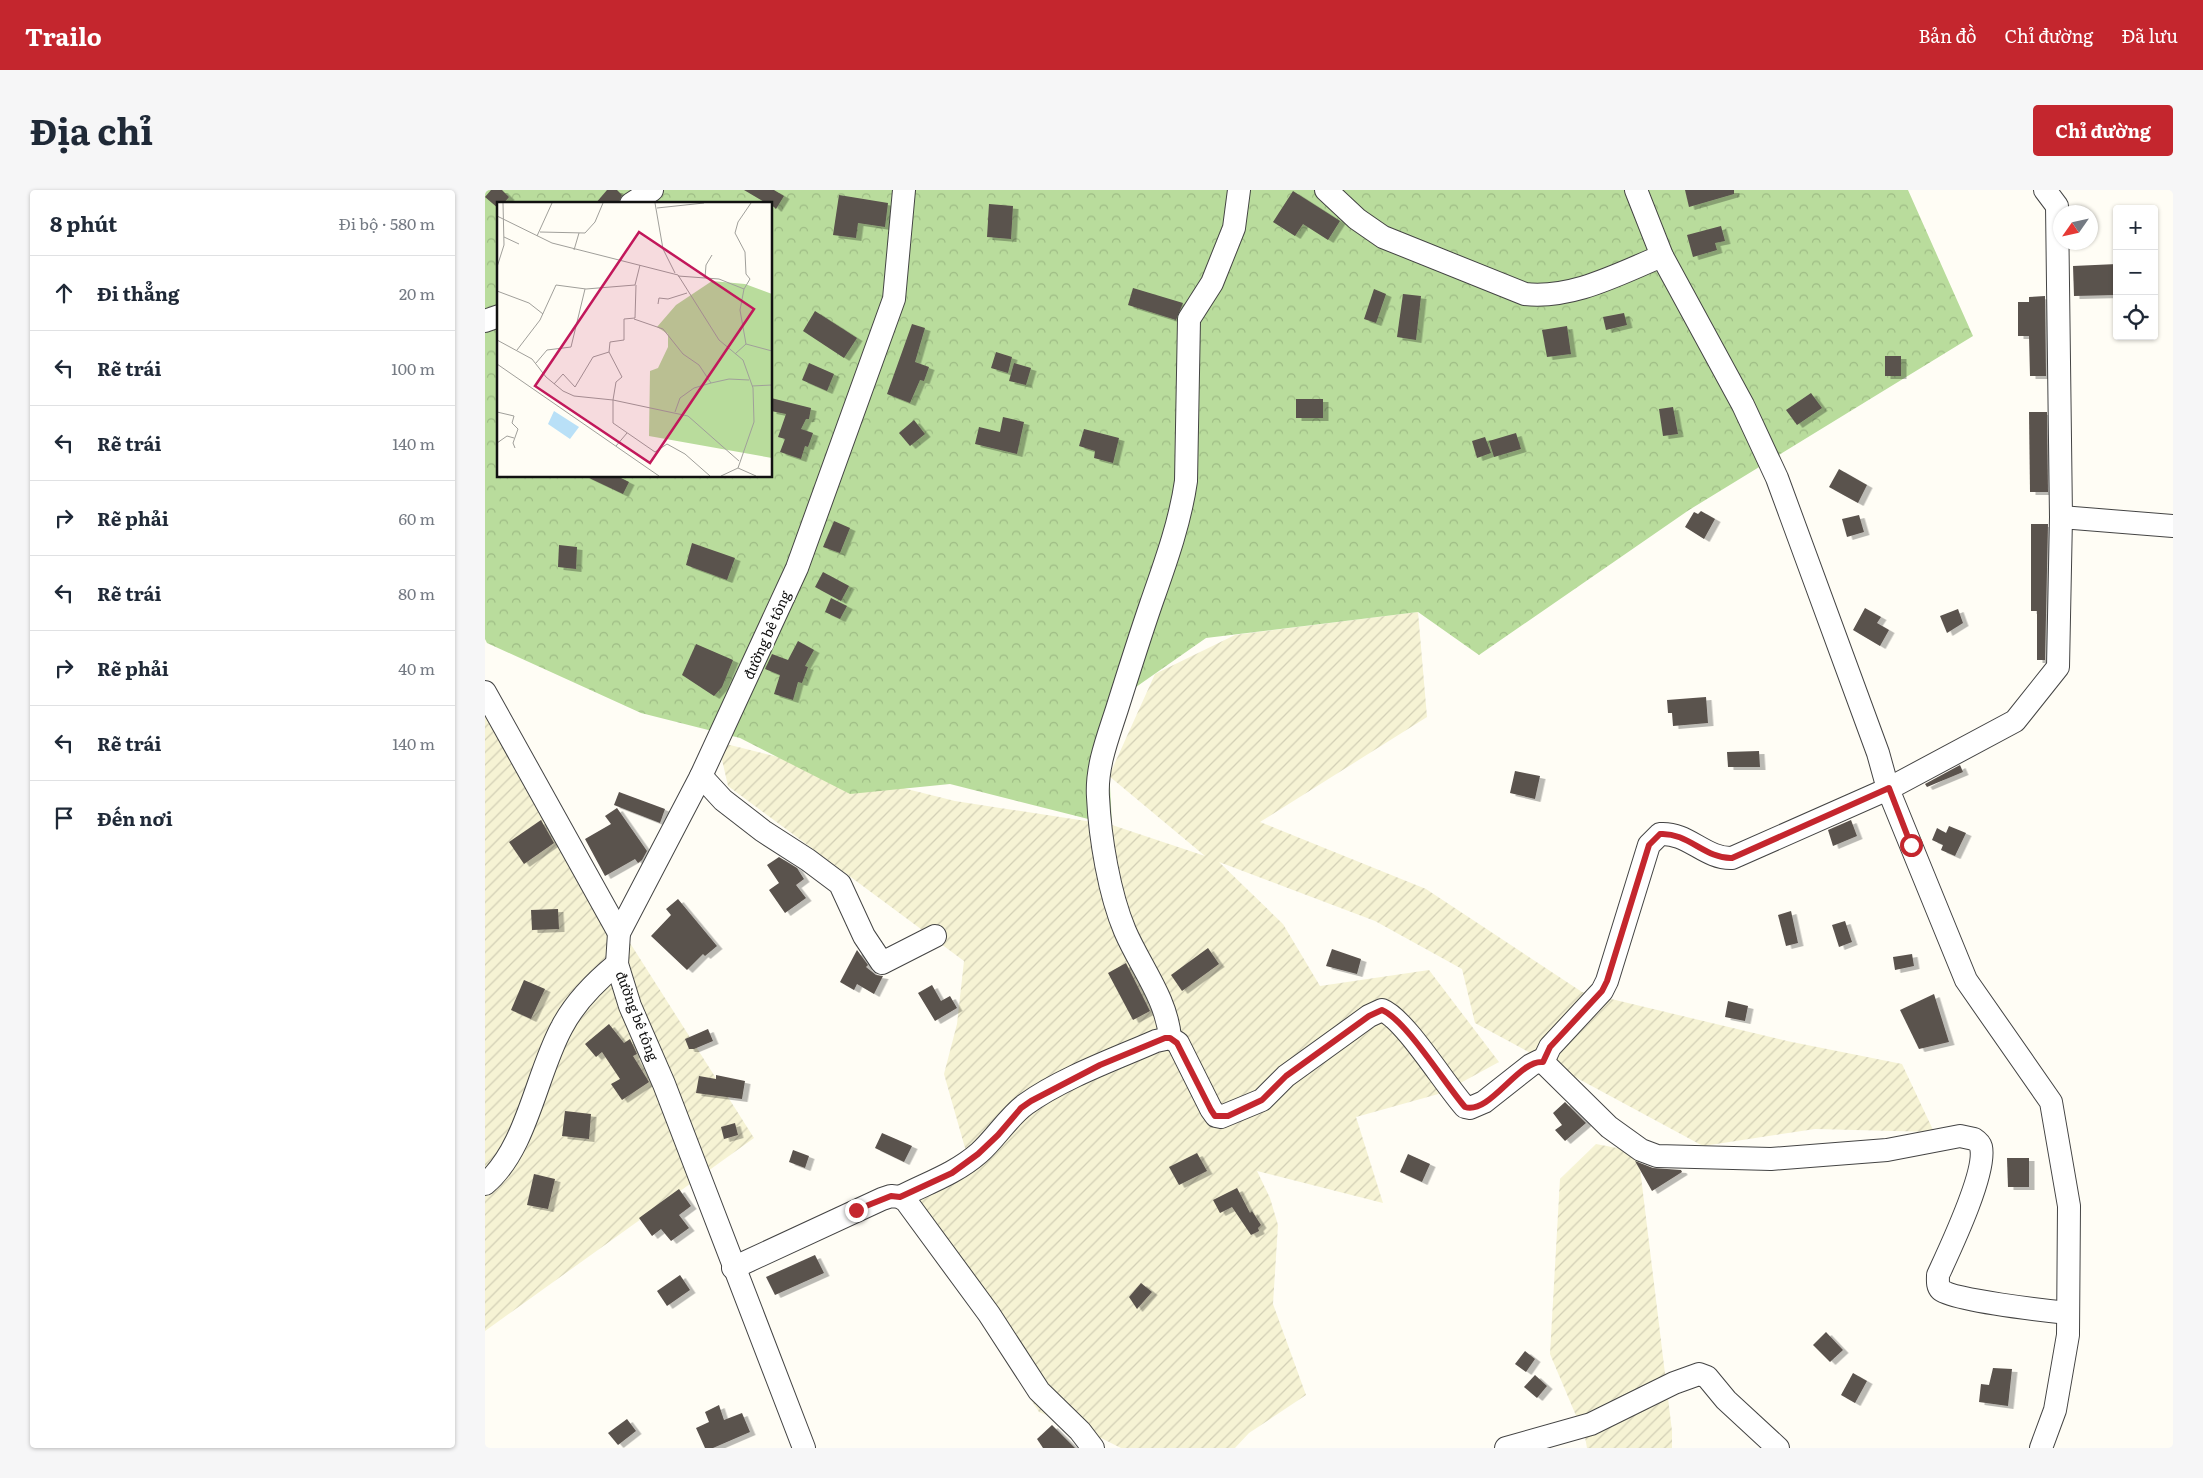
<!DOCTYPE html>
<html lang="vi">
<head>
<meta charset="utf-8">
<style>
  body { margin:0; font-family:Literata,serif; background:#f6f6f7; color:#1f2937 }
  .controls { position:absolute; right:15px; top:15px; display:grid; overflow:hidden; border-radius:5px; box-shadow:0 1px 4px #0004 }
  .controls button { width:45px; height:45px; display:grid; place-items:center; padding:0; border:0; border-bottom:1px solid #e0e1e3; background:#fff; color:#1f2937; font:25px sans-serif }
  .compass { position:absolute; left:1568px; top:15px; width:45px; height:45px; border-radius:50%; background:#fff; box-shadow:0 1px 4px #0004; rotate:236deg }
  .stop { position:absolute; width:15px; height:15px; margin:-11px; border:4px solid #c4262e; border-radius:50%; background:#fff }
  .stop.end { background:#c4262e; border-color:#fff; box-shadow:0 1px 5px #0008 }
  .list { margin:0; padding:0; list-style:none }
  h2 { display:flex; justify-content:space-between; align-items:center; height:65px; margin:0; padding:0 20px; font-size:21px }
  h2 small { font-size:16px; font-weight:400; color:#747a83 }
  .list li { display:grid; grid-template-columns:32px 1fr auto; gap:15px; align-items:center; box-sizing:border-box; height:75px; padding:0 20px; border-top:1px solid #e0e1e3 }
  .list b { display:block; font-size:19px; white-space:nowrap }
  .list em { font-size:16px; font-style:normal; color:#747a83 }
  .icon { flex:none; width:28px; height:28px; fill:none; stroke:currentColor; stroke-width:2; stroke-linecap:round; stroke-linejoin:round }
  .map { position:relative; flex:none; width:1688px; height:1258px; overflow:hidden; border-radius:5px }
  header { display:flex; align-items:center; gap:30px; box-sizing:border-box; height:70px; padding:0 25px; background:#c4262e; color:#fff }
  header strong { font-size:24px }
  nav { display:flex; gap:28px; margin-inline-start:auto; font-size:18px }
  .intro { display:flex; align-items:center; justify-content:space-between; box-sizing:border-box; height:120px; padding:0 30px }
  h1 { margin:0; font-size:35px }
  .button { padding:12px 22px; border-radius:5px; background:#c4262e; color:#fff; font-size:18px; font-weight:700 }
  main { display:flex; gap:30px; padding:0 30px }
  aside { flex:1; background:#fff; border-radius:5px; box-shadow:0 1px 4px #0004 }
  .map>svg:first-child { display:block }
  .farmland { fill:url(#farmland-furrows) }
  .forest { fill:url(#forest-crowns); fill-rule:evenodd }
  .building { fill:#5a524d; filter:url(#shadow) }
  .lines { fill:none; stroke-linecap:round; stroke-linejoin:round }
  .minor-casing { stroke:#444; stroke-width:24 }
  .minor { stroke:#fff; stroke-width:22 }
  .route { stroke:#c4262e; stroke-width:6 }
  .labels { text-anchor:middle; stroke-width:5; stroke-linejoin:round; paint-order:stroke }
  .street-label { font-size:14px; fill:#111; stroke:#fff }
  .inset-road { fill:none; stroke:#a09f9a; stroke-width:1 }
  .view { fill:#c2185b; fill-opacity:0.15; stroke:#c2185b; stroke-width:2.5 }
  .inset-edge { fill:none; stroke:#111; stroke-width:2.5 }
</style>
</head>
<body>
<header>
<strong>Trailo</strong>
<nav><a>Bản đồ</a><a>Chỉ đường</a><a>Đã lưu</a></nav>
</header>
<div class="intro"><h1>Địa chỉ</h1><a class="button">Chỉ đường</a></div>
<main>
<aside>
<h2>8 phút<small>Đi bộ · 580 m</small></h2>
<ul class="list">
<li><svg class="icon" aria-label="ahead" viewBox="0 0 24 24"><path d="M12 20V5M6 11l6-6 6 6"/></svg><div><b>Đi thẳng</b></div><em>20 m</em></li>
<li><svg class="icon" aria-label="left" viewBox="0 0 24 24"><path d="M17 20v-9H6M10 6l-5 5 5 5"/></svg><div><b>Rẽ trái</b></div><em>100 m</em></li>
<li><svg class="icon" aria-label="left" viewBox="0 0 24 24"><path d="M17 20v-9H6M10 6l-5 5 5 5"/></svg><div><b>Rẽ trái</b></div><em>140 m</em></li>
<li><svg class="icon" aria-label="right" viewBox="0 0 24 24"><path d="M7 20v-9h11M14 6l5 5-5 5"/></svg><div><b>Rẽ phải</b></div><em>60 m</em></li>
<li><svg class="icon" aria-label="left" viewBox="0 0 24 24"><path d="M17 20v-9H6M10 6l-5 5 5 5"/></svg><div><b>Rẽ trái</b></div><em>80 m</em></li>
<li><svg class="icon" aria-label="right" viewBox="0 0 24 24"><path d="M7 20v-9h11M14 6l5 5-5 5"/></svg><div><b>Rẽ phải</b></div><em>40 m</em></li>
<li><svg class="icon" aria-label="left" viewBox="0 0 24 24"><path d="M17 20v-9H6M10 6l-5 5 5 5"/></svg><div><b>Rẽ trái</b></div><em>140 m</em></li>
<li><svg class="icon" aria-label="arrive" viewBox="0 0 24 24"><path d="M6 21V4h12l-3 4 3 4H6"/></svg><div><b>Đến nơi</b></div></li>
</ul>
</aside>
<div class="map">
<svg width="1688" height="1258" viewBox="0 0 1688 1258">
  <defs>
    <pattern id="farmland-furrows" width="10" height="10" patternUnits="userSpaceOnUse" patternTransform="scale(1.25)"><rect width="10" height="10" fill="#f6f3d4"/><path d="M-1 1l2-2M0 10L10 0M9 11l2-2" fill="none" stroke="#d2cfb5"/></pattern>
    <pattern id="forest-crowns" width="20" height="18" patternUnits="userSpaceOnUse" patternTransform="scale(1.25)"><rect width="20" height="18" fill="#b9dc9c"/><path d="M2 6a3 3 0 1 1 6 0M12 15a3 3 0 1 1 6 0" fill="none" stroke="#9ebc85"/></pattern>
    <filter id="shadow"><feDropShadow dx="5.5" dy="3" stdDeviation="0" flood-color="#0004"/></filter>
  </defs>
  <rect width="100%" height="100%" fill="#fffdf5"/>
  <g class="farmland">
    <polygon points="933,422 942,527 775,632 941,699 1097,802 1302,851 1417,874 1449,942 1330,939 1218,956 990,833 977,779 890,731 734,672 798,734 835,796 944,780 1014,872 957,903 871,927 898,1013 772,981 785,1008 793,1035 788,1114 821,1205 764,1243 750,1258 636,1258 614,1247 554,1222 502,1142 431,1010 484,972 459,884 472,834 479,771 243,596 233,552 470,611 627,635 720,666 624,586 670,484 750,445"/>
    <polygon points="0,525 269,948 0,1141"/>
    <polygon points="1111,954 1153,962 1187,1241 1187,1258 1102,1258 1100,1247 1065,1164 1075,989"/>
  </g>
  <path class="forest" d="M0,0H1423L1488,146L1204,320L994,465L933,422L721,448L621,518L627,635L465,594L365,604L255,548L156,523L2,453L0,449ZM14,14H286V286H14Z"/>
  <g class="building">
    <polygon points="6,0 17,0 24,7 18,14 14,14 14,19 0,7"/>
    <polygon points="122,0 132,0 137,5 133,14 110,14"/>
    <polygon points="259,0 289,0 299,6 291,19 286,14 283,14"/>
    <polygon points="1200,0 1249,0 1249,4 1204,17"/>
    <polygon points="808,1 855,31 843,50 818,34 810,46 788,32"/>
    <polygon points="354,5 403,13 400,37 373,33 371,48 348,45"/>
    <polygon points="504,14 528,16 526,49 502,47"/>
    <polygon points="1236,36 1240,51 1230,53 1232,60 1208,67 1202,45"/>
    <polygon points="1632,74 1632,105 1589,106 1588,76"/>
    <polygon points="648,98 698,113 691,130 643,115"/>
    <polygon points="889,99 901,104 891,133 879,129"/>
    <polygon points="918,104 936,106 931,150 912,147"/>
    <polygon points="1560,106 1561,186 1545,186 1544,146 1533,146 1533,112 1544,112 1544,107"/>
    <polygon points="330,121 372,148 359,168 318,141"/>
    <polygon points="1139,123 1142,135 1121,140 1118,127"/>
    <polygon points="427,134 440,138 430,172 444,177 439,191 435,190 425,213 402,204"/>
    <polygon points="1082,136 1086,164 1062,167 1057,140"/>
    <polygon points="511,162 527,167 523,183 506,178"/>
    <rect x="1400" y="166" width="16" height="20"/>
    <polygon points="324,173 349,184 342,201 317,190"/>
    <polygon points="529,173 546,178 541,195 524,191"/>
    <polygon points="1326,203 1337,218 1312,235 1301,220"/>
    <polygon points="286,208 326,218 324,229 321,229 316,239 328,243 323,257 320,256 316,269 295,262 300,249 293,247 301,224 286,221"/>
    <rect x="811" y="209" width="27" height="19"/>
    <polygon points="1188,217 1193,244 1178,246 1174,219"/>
    <polygon points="1544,222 1562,222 1563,302 1545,302"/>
    <polygon points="518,227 539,232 532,264 490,254 494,237 515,242"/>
    <polygon points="429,230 440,244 425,256 414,243"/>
    <polygon points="599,239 634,248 628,273 609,268 610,261 594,256"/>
    <polygon points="1031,243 1036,259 1009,267 1004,251"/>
    <polygon points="1000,247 1006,263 992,268 987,251"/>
    <polygon points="1354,279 1382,295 1373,313 1344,297"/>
    <polygon points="100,286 132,286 144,292 138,304"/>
    <polygon points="1216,321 1230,329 1219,349 1200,337 1209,322 1213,324"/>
    <polygon points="1374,325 1379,342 1362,347 1357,329"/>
    <polygon points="349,331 365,338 355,363 338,357"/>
    <polygon points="1546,334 1563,334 1560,470 1552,470 1552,421 1546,421"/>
    <polygon points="207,353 250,368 242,390 201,375"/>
    <polygon points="74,355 92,357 91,379 73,377"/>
    <polygon points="338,382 364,396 356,411 330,397"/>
    <polygon points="346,408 362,416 355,429 340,422"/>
    <polygon points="1380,418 1396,427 1392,433 1404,440 1395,456 1368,440"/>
    <polygon points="1473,419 1478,433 1462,443 1455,426"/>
    <polygon points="313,451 329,460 320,476 323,477 317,493 313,492 308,510 289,504 295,485 280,479 287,464 303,470"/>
    <polygon points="211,454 248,470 237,497 229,506 197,485"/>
    <polygon points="1221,507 1223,533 1188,536 1187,523 1183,523 1182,510"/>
    <polygon points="1274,561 1275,577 1243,577 1242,562"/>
    <polygon points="1475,575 1478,582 1442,597 1440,594"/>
    <polygon points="1030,581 1055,586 1050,609 1025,603"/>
    <polygon points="134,602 180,619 175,633 129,615"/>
    <polygon points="132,618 162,661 157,670 153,673 150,669 120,686 100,649 126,634 120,626"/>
    <polygon points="56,630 69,653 39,674 24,652"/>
    <polygon points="1366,630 1372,646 1348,656 1343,640"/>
    <polygon points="1464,636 1481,643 1470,666 1456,660 1458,655 1447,650 1452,638 1461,643"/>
    <polygon points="294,667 312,678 319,689 311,695 321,708 300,723 284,700 294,693 282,675"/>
    <polygon points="193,709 232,756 220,766 218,764 202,780 166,746 186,725 181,719"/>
    <polygon points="73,719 74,739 47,740 46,720"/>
    <polygon points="1306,721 1313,753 1301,756 1293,725"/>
    <polygon points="1360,731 1367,752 1354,757 1347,735"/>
    <polygon points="723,758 734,774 697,801 686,785"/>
    <polygon points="847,759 876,769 872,784 841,776"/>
    <polygon points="372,760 383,775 381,777 391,785 398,786 389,804 372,794 369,800 355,792"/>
    <polygon points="1427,764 1429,776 1410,780 1408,767"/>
    <polygon points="641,773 665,821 648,830 623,783"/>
    <polygon points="39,790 60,799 46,829 26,820"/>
    <polygon points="447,795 456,811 465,806 472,818 450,831 433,803"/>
    <polygon points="1449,804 1464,852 1434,859 1415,820"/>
    <polygon points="1243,811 1263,816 1260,831 1240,827"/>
    <polygon points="124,834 139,853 145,849 152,864 148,866 164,892 137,910 126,894 135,889 117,862 111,867 100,854"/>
    <polygon points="223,839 228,851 209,859 204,859 200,849"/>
    <polygon points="231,885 260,891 257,909 211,903 214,886 231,889"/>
    <polygon points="1080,912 1101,933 1080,951 1070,940 1077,935 1068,923"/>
    <polygon points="80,921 106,924 104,949 77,946"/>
    <polygon points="250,933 253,945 239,949 236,937"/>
    <polygon points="397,943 427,956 419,972 390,958"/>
    <polygon points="308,960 324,966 320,978 304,972"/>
    <polygon points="712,963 722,981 694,995 684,977"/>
    <polygon points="923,964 945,974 937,992 915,982"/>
    <polygon points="1522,968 1544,968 1544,997 1523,997"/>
    <polygon points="1150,971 1168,978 1196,980 1197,982 1167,1001"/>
    <polygon points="49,984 70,989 63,1019 42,1015"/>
    <polygon points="752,998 765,1023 767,1021 776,1035 773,1038 774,1041 766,1045 747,1017 735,1023 728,1010"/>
    <polygon points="194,999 206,1016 194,1025 204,1038 186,1051 176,1039 167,1046 154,1028"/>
    <polygon points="330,1065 339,1083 290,1105 281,1087"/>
    <polygon points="195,1085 205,1100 182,1116 172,1101"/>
    <polygon points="656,1093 667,1102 652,1119 644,1107"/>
    <polygon points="1341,1142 1358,1160 1345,1172 1328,1155"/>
    <polygon points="1040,1161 1050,1169 1041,1182 1030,1174"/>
    <polygon points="1508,1178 1527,1179 1523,1216 1494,1212 1496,1194 1504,1195"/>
    <polygon points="1368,1183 1382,1191 1370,1213 1356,1205"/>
    <polygon points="1050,1185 1062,1196 1052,1208 1039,1197"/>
    <polygon points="234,1215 239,1230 257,1223 265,1242 228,1258 220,1258 211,1238 224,1232 220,1222"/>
    <polygon points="142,1229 151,1241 133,1255 123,1243"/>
    <polygon points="567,1235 590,1258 558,1258 552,1249"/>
  </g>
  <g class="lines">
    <defs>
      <g id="minor">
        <path d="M841,0L872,29L898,47L1040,104C1088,109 1133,84 1177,66"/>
        <polyline points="146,14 167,0"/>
        <polyline points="0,131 14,126"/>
        <polyline points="1576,327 1688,336"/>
        <polyline points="0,502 134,743"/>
        <polyline points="216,586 238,610 278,641 323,670 355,694 379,746 397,773 450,746"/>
        <path d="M685,848C682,809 655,776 640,741C624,703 615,648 613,607C611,577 623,547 632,519C643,484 654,449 666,414C680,374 695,333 701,291L704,129L727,93L749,38L754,0"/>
        <path d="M1058,872L1065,857L1117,801L1122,791L1164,655L1175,644C1203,642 1220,669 1247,668L1403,599L1393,563L1292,288L1258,215L1177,66L1151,0"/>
        <path d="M0,994C42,959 51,884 77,837C90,812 110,792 132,774"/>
        <path d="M415,1007C442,993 470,984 494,963C510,949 524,926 541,914C577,888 630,869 671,851L685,848L693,853L726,919L731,926L736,927L777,910L801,886L884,826L897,820C920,829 960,895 980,917L985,918L999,912L1046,875L1054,871L1058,872L1124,937L1156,960L1172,966L1286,969L1402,960L1475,946L1489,949C1492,951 1495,953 1496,957C1502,982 1464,1061 1453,1085C1453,1090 1452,1096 1456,1100C1465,1110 1564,1121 1583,1123"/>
        <polyline points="248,1078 397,1009 406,1006 415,1007 421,1011 504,1124 554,1201 595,1241 608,1258"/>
        <polyline points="319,1258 179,894 145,816 132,774 134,743 216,586 312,378 409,109 419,0"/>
        <polyline points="1021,1258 1106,1234 1189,1193 1214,1184 1222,1187 1241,1210 1293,1258"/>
        <polyline points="1556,1258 1570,1220 1583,1145 1584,1016 1566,912 1481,790 1403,599 1530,531 1573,477 1576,327 1572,16 1560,0"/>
      </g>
    </defs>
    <use href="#minor" class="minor-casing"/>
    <use href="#minor" class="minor"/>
  </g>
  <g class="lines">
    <path class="route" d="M371,1020L406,1006L415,1007L467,983L493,964L513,945L536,918L546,911L615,875L680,848H685L692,853L726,920L730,926H743L777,910L801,886L884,826L897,820C921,830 960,894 980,917C1005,925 1034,869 1058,872L1065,857L1117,801L1122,791L1164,655L1175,644C1203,642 1220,669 1247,668L1404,598L1426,655"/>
  </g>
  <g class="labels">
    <g class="street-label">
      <text transform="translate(282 445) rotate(-66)" y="5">đường bê tông</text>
      <text transform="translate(152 826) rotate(69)" y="5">đường bê tông</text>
    </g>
  </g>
  <g transform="translate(12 12)">
    <rect width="275" height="275" fill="#fffdf5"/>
    <path d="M215,79L248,82L275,92V256L152,234L153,169L161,166L171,145V132L160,125L179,103Z" fill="#b9dc9c"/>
    <path d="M57,209L82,225L73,237L51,222Z" fill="#b9e0f7"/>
    <path class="inset-road" d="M158,1L166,47L178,71M160,6L207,1M0,14L55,41L181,73L222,138L246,158L256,186L257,220L241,266M43,30L88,31L98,20L106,1M40,34L55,1M7,35L22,42M77,48L82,31M0,65L7,43L6,1M181,74L222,77L247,87L253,77L249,72L248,50L238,31L241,20L254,1M208,76L209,63L215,53M0,89L32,101L46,112M161,102L162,96L171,97L190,91M137,117L166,127L186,152L202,163L214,181L232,177L252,178M0,138L35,157L49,175L66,189L77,194L116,198V221L158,250L170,242L188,252L213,274M249,142L275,149M20,148L43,118L59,83L89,87L138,83L143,63M112,150L125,175L119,180L116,198L191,214L242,259M238,152L249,142L243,108L247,87M39,161L50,148L74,145L88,87M0,162L162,274M57,182L66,172L78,185L96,155L112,150L113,140L127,138V117L138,116L139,83M255,184L275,183M0,210L17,214L15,221L21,227L16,241L18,246M178,210L183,196L197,186L214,181M0,241L10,234L17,236M119,244L130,231M224,274L241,266L259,274"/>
    <path class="view" d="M142,30L257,107L153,261L38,184Z"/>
    <rect width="275" height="275" class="inset-edge"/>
  </g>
</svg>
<div class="controls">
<button>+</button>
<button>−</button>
<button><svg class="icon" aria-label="locate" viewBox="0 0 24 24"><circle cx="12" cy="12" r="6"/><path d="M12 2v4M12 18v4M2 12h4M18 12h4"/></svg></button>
</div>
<svg class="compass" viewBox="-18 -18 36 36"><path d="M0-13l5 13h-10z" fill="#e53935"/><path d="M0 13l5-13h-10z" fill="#747a83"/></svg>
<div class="stop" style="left:1426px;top:655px"></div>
<div class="stop end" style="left:371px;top:1020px"></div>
</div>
</main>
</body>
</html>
